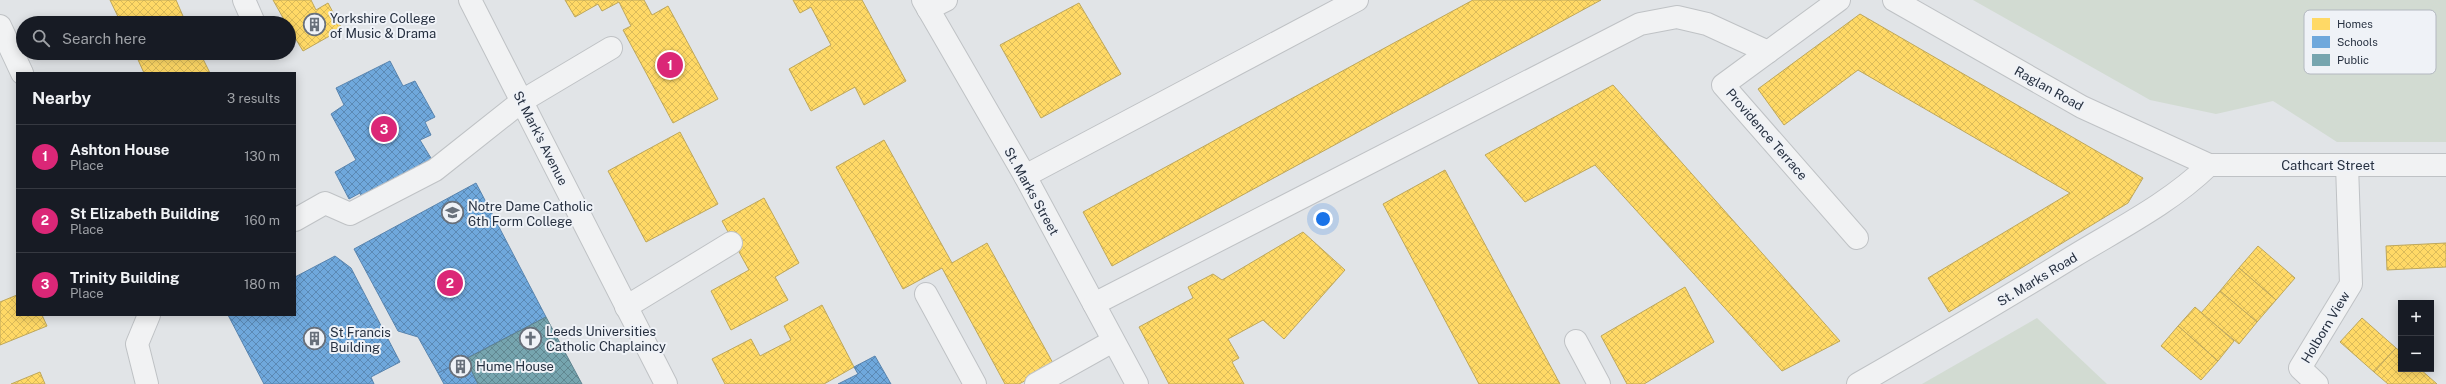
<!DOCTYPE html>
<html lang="en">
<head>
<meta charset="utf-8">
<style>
  body { margin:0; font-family:"Public Sans",sans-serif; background:#20242c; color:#f1f3f6 }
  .controls { position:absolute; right:12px; bottom:12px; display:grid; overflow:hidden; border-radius:0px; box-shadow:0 2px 10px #0003 }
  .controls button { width:36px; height:36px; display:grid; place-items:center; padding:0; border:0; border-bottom:1px solid #363941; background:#171b24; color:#f1f3f6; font:20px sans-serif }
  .you { position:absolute; left:1323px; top:219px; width:14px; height:14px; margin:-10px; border:3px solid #fff; border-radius:50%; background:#1a73e8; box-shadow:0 0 0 6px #1a73e833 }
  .badge { display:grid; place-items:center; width:26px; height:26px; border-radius:50%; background:#db2777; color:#fff; font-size:13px; font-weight:700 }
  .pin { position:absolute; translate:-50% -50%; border:2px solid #fff; box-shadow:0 1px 4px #0006 }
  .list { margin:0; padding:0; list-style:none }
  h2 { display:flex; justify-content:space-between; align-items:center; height:52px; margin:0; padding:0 16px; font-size:17px }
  h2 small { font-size:13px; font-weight:400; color:#9ea1a6 }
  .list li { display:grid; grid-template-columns:26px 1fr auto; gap:12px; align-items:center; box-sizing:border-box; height:64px; padding:0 16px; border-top:1px solid #363941 }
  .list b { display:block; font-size:15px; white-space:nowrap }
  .list p { margin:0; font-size:13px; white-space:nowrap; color:#9ea1a6 }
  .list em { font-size:13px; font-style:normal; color:#9ea1a6 }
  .icon { flex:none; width:22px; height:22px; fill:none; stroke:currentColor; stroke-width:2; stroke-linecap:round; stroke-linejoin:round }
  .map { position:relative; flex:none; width:2446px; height:384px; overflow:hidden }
  .search { position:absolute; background:#171b24; box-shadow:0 2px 10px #0003; left:16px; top:16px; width:280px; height:44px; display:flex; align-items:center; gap:10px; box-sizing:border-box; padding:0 14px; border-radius:22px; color:#9ea1a6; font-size:15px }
  .panel { position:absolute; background:#171b24; box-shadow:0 2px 10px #0003; left:16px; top:72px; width:280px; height:244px; border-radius:0px }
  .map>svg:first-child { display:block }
  .park { fill:#d2dbd2 }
  .homes { fill:url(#homes-cross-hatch); stroke:#bea75b }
  .schools { fill:url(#schools-cross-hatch); stroke:#5984ae }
  .public { fill:url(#public-cross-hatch); stroke:#5e828e }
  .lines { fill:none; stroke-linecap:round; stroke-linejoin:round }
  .minor-casing { stroke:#bfc2c5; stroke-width:24 }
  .minor { stroke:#f1f2f3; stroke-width:22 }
  .labels { text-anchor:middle; stroke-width:4; stroke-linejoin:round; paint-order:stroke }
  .poi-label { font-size:13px; fill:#273141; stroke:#eff2f7; text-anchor:start }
  .street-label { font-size:13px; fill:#273141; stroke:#eff2f7 }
  .key { fill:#eff2f7; stroke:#b3b8c0; stroke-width:1 }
  .key-label { font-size:11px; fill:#273141 }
</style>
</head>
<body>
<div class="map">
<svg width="2446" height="384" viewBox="0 0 2446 384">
  <defs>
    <pattern id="homes-cross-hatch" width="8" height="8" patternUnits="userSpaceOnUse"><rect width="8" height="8" fill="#ffd966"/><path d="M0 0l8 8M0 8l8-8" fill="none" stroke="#dbbb5a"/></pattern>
    <pattern id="schools-cross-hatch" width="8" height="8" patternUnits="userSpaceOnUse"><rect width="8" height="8" fill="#6fa8dc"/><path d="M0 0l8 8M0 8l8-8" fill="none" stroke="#5b89b4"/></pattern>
    <pattern id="public-cross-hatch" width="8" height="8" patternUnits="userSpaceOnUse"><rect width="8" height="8" fill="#76a5af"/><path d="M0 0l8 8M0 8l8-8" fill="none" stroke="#618790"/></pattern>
  </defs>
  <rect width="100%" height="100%" fill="#e1e4e7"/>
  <g class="park">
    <polygon points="1973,0 2446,0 2446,142 2337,142 2273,101 2216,114 2150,100"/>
    <polygon points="2037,318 2107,384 1922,384"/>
  </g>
  <g class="homes">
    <polygon points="110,0 176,0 186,23 121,23"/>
    <polygon points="273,0 311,0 316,10 328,3 342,29 303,51 289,28 289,23 286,23"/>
    <polygon points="565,0 644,0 652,15 668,6 718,99 673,123 623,30 631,26 619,2 602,11 598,4 575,17"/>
    <polygon points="793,0 862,0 906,81 864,105 855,87 811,111 789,69 831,45 811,7 800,13"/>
    <polygon points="1473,0 1601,0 1112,266 1083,212"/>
    <polygon points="1079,3 1121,74 1041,118 1000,45"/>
    <polygon points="1860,14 2143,178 2128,203 1949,312 1928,278 2070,193 1858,70 1784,125 1758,89"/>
    <polygon points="135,53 200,53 210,73 144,73"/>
    <polygon points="1613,85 1840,341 1782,371 1595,165 1525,202 1485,155"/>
    <polygon points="680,132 718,204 646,242 608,171"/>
    <polygon points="884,140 952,263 987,243 1054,365 1019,384 1005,384 942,268 903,289 836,167"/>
    <polygon points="1445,170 1560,384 1479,384 1383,204"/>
    <polygon points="764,198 799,263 775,277 788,300 731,330 711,291 749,270 722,221"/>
    <polygon points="1303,232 1345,270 1284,339 1263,320 1228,339 1239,358 1232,362 1244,384 1169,384 1139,327 1193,298 1188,287 1213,274 1222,280"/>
    <polygon points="2446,243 2446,267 2387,270 2386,246"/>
    <polygon points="2258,246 2295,278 2276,300 2239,268"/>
    <polygon points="2239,268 2276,300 2257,322 2220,291"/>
    <polygon points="1685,287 1714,342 1644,384 1627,384 1601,336"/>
    <polygon points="2220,291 2257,322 2239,344 2201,313"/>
    <polygon points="17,295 17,315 42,315 47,326 0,345 0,302"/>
    <polygon points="822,305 854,367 824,384 725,384 712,359 751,339 760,356 791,340 784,326"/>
    <polygon points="2195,307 2234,341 2218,361 2178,326"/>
    <polygon points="2362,318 2396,348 2374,372 2340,342"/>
    <polygon points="2178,326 2218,361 2201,380 2161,346"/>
    <polygon points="2396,348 2401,352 2401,369 2420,369 2437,384 2388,384 2374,372"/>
    <polygon points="40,372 45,384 11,384"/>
  </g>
  <g class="schools">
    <polygon points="390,61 403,86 415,81 435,117 425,122 431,135 420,140 434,163 364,203 360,193 349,199 335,172 356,160 331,114 344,105 336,88"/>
    <polygon points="476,183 546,317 438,373 418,337 398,331 354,249"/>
    <polygon points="335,256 351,268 400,362 371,377 374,384 264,384 228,315 295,315 295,277"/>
    <polygon points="875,356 891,384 838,384 858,374 854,367"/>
    <polygon points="466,359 478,384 444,384 438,373"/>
  </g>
  <polygon class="public" points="546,317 582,384 478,384 466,359"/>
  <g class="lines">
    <defs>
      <g id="minor">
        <polyline points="244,0 254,23"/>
        <polyline points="470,0 666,384"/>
        <polyline points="923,0 1025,176 1137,384"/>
        <polyline points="1839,0 1723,85 1857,238"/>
        <polyline points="1894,0 2082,107 2209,165 2446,165"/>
        <polyline points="928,9 946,0"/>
        <polyline points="0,26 22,73"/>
        <polyline points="1025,176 1357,0"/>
        <polyline points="295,220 325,203 350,214 435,170 522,101 611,48"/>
        <polyline points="926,294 975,384"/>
        <polyline points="1094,304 1640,24 1677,17 1707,24 1768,52"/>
        <polyline points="626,307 731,243"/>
        <polyline points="1576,341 1599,384"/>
        <polyline points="147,384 137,344 149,315"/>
        <polyline points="1036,384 1113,341"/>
        <path d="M1858,384C1931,342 2003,300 2074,256C2120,228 2170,203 2209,165"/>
        <polyline points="2317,384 2300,368 2351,284 2347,165"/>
      </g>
    </defs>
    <use href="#minor" class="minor-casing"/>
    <use href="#minor" class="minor"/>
  </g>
  <defs>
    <symbol id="building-ring" viewBox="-11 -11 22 22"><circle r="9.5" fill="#eff2f7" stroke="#68707b" stroke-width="1.5"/><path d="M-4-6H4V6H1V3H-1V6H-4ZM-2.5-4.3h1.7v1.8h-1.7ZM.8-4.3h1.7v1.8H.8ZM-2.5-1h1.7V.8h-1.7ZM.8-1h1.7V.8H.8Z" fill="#68707b"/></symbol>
    <symbol id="school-ring" viewBox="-11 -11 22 22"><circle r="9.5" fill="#eff2f7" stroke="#68707b" stroke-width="1.5"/><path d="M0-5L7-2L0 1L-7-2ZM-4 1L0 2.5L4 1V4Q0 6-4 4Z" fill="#68707b"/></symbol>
    <symbol id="church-ring" viewBox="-11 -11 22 22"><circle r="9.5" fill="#eff2f7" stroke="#68707b" stroke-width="1.5"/><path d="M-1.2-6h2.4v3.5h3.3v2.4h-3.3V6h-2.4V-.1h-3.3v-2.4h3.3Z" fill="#68707b"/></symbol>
  </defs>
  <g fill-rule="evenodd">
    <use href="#building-ring" x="302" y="12" width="25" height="25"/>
    <use href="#school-ring" x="440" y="200" width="25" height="25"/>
    <use href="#church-ring" x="518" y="326" width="25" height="25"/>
    <use href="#building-ring" x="302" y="326" width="25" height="25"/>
    <use href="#building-ring" x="448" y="354" width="25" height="25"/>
  </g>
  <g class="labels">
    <g class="poi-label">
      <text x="330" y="23">Yorkshire College<tspan x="330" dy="15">of Music &amp; Drama</tspan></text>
      <text x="468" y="211">Notre Dame Catholic<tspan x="468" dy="15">6th Form College</tspan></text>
      <text x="546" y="336">Leeds Universities<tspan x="546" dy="15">Catholic Chaplaincy</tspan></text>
      <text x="330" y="337">St Francis<tspan x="330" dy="15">Building</tspan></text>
      <text x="476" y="371">Hume House</text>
    </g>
    <g class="street-label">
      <text transform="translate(2049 88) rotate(29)" y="5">Raglan Road</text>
      <text transform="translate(1767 134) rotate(49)" y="5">Providence Terrace</text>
      <text transform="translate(541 138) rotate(63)" y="5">St Mark's Avenue</text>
      <text x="2328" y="170">Cathcart Street</text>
      <text transform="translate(1032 191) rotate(61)" y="5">St. Marks Street</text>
      <text transform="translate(2037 279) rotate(-31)" y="5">St. Marks Road</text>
      <text transform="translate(2325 327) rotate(-59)" y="5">Holborn View</text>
    </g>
  </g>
  <rect x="2304" y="10" width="132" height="64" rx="6" class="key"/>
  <rect x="2312" y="18" width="18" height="12" fill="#ffd966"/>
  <rect x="2312" y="36" width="18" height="12" fill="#6fa8dc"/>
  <rect x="2312" y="54" width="18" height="12" fill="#76a5af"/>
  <g class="key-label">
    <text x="2337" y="28">Homes</text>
    <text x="2337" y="46">Schools</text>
    <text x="2337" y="64">Public</text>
  </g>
</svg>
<div class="controls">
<button>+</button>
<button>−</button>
</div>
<div class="you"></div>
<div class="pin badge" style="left:670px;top:65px">1</div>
<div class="pin badge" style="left:450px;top:283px">2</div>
<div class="pin badge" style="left:384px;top:129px">3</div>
<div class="search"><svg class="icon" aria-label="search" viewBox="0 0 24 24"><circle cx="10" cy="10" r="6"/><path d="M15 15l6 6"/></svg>Search here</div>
<section class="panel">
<h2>Nearby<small>3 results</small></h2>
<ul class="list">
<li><span class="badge">1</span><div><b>Ashton House</b><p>Place</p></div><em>130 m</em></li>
<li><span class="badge">2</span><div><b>St Elizabeth Building</b><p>Place</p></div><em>160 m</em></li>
<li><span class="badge">3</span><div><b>Trinity Building</b><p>Place</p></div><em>180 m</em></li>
</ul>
</section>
</div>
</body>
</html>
